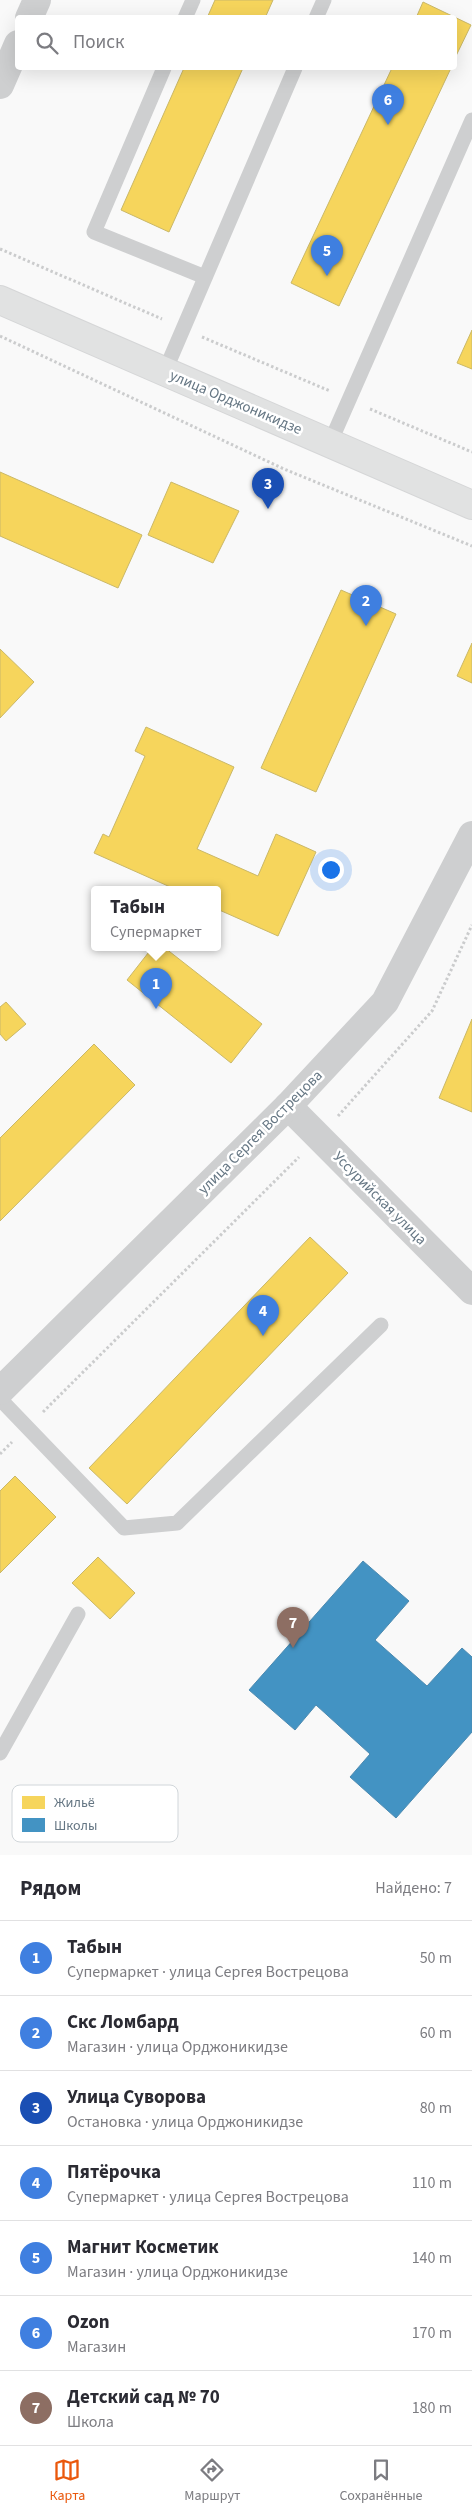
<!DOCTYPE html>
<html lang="ru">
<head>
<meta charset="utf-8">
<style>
  body { margin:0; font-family:"Source Sans 3",sans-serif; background:#f7f7f7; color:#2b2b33 }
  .you { position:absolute; left:330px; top:869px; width:18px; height:18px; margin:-12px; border:4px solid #fff; border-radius:50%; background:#1a73e8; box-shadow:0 0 0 8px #1a73e833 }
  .badge { display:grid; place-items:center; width:32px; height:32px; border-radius:50%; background:#ea580c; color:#fff; font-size:16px; font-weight:700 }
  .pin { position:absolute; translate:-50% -41px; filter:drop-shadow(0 1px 2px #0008) }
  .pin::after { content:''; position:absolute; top:26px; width:18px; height:15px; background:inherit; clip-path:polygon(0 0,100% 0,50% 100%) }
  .popup { position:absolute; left:91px; top:886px; width:130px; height:65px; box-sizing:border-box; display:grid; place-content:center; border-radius:5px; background:#fff; filter:drop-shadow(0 1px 4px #0005); font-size:16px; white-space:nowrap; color:#7c7c81 }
  .popup b { font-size:19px; color:#2b2b33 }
  .popup::after { content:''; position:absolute; left:50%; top:100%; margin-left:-10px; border:10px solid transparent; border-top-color:#fff }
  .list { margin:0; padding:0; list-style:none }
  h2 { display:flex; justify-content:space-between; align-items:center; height:65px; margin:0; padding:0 20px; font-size:21px }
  h2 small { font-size:16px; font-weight:400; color:#7c7c81 }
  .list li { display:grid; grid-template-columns:32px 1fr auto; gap:15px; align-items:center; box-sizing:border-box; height:75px; padding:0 20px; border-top:1px solid #e1e1e2 }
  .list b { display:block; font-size:19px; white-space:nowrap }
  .list p { margin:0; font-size:16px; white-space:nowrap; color:#7c7c81 }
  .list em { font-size:16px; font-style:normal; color:#7c7c81 }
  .icon { flex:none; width:28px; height:28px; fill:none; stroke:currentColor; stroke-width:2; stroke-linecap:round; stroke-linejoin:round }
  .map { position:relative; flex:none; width:472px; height:1855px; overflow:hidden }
  .search { position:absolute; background:#fff; box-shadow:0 5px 20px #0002; left:15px; right:15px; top:15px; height:55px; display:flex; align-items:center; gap:12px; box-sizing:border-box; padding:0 18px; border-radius:5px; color:#7c7c81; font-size:19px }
  .sheet { height:590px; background:#fff }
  nav { display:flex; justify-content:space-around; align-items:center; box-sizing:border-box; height:70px; border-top:1px solid #e1e1e2; background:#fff; font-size:14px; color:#7c7c81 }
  nav a { display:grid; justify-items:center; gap:2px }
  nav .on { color:#ea580c }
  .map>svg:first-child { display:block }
  .homes { fill:#f6d55c; stroke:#cab868 }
  .schools { fill:#4393c3; stroke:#4d8ab0 }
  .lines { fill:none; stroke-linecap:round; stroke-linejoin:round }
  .secondary-casing { stroke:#d5d6d7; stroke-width:30 }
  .path { stroke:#cbcccd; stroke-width:3; stroke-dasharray:2.5 2.5; stroke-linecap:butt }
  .service { stroke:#cecfd0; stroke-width:15 }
  .minor { stroke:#cecfd0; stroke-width:28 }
  .secondary { stroke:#e1e2e2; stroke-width:28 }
  .labels { text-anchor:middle; stroke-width:5; stroke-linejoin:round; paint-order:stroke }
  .street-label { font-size:15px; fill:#657683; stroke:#fff }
  .key { fill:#fff; stroke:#d1d6da; stroke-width:1 }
  .key-label { font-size:14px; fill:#657683 }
</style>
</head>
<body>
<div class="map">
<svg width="472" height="1855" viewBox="0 0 472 1855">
  <rect width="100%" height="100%" fill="#f9f9f9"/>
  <g class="homes">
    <polygon points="215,0 273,0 265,18 207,18"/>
    <polygon points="423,2 471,25 454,60 454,18 416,18"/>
    <polygon points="184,68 243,68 169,232 121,210"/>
    <polygon points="392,68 451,68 339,306 291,283"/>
    <polygon points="472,330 472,369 457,363"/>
    <polygon points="0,472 142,535 118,588 0,536"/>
    <polygon points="171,482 239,511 213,563 148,535"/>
    <polygon points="341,590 396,614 316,792 261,768"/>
    <polygon points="472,643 472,683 457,676"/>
    <polygon points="0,649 34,682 0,718"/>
    <polygon points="146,727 234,767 197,849 258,876 276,834 316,852 278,936 217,909 217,890 177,890 94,853 103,834 109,837 145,756 135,751"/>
    <polygon points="152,948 165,948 262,1024 231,1063 127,980"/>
    <polygon points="6,1002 26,1024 6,1041 0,1034 0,1007"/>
    <polygon points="472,1019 472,1112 439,1098"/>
    <polygon points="94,1044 135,1085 0,1221 0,1138"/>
    <polygon points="310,1237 348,1273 127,1504 89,1468"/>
    <polygon points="15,1476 56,1517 0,1573 0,1491"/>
    <polygon points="98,1557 135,1593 110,1619 72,1583"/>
  </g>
  <polygon class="schools" points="363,1561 409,1601 375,1640 427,1686 462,1648 472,1657 472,1732 396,1818 350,1777 370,1754 316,1705 295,1730 249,1690"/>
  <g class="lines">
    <defs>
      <polyline id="secondary" points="0,300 472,505"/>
    </defs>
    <use href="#secondary" class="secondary-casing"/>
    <g class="path">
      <polyline points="0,249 162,319"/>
      <polyline points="0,336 284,469 472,546"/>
      <polyline points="202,337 330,391"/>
      <polyline points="370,409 472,452"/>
      <polyline points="338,1116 432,1011 472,925"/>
      <polyline points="43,1412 299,1157"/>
      <polyline points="0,1454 12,1442"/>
    </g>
    <g class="service">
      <polyline points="185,18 193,0"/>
      <polyline points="316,18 324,0"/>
      <polyline points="164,68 94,232 205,277"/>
      <polyline points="165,371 295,68"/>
      <polyline points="330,443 472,120"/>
      <polyline points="0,1399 124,1528 177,1523 381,1325"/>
      <polyline points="0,1753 78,1614"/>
    </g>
    <g class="minor">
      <polyline points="29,18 37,0"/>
      <polyline points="0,85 18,44"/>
      <polyline points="288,1106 472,1291"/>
      <polyline points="0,1391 288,1106 385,1002 472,835"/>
    </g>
    <use href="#secondary" class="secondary"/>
  </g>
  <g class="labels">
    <g class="street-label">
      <text transform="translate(236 402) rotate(23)" y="5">улица Орджоникидзе</text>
      <text transform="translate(260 1132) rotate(-45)" y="5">улица Сергея Вострецова</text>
      <text transform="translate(380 1198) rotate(45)" y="5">Уссурийская улица</text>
    </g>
  </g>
  <rect x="12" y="1785" width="166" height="57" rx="8" class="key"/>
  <rect x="22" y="1796" width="23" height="13" fill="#f6d55c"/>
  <rect x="22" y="1818" width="23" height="14" fill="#4393c3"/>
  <g class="key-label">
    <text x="54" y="1807">Жильё</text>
    <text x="54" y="1830">Школы</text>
  </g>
</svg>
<div class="you"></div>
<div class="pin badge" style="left:156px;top:1009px;background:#3f7fe0">1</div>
<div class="popup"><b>Табын</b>Супермаркет</div>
<div class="pin badge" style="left:366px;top:626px;background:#3f7fe0">2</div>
<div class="pin badge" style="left:268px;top:509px;background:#1a4fb4">3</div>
<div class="pin badge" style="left:263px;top:1336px;background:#3f7fe0">4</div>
<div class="pin badge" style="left:327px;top:276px;background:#3f7fe0">5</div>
<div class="pin badge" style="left:388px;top:125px;background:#3f7fe0">6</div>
<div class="pin badge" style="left:293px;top:1648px;background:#8d6e63">7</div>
<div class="search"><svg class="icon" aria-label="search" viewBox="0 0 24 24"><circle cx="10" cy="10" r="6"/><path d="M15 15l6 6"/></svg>Поиск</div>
</div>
<section class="sheet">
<h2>Рядом<small>Найдено: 7</small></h2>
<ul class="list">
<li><span class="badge" style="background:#3f7fe0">1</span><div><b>Табын</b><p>Супермаркет · улица Сергея Вострецова</p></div><em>50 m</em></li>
<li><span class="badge" style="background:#3f7fe0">2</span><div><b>Скс Ломбард</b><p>Магазин · улица Орджоникидзе</p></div><em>60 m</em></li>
<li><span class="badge" style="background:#1a4fb4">3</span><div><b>Улица Суворова</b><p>Остановка · улица Орджоникидзе</p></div><em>80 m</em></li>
<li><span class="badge" style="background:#3f7fe0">4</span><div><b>Пятёрочка</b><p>Супермаркет · улица Сергея Вострецова</p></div><em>110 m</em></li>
<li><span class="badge" style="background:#3f7fe0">5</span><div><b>Магнит Косметик</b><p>Магазин · улица Орджоникидзе</p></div><em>140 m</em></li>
<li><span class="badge" style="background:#3f7fe0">6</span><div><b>Ozon</b><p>Магазин</p></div><em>170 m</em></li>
<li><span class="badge" style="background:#8d6e63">7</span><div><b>Детский сад № 70</b><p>Школа</p></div><em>180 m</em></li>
</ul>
</section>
<nav>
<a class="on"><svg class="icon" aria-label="map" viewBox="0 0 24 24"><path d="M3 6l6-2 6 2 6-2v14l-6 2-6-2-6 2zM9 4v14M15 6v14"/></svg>Карта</a>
<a><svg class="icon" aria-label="directions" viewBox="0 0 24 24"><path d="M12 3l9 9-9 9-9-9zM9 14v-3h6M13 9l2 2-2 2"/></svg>Маршрут</a>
<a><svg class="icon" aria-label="saved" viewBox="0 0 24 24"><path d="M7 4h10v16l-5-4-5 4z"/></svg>Сохранённые</a>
</nav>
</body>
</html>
